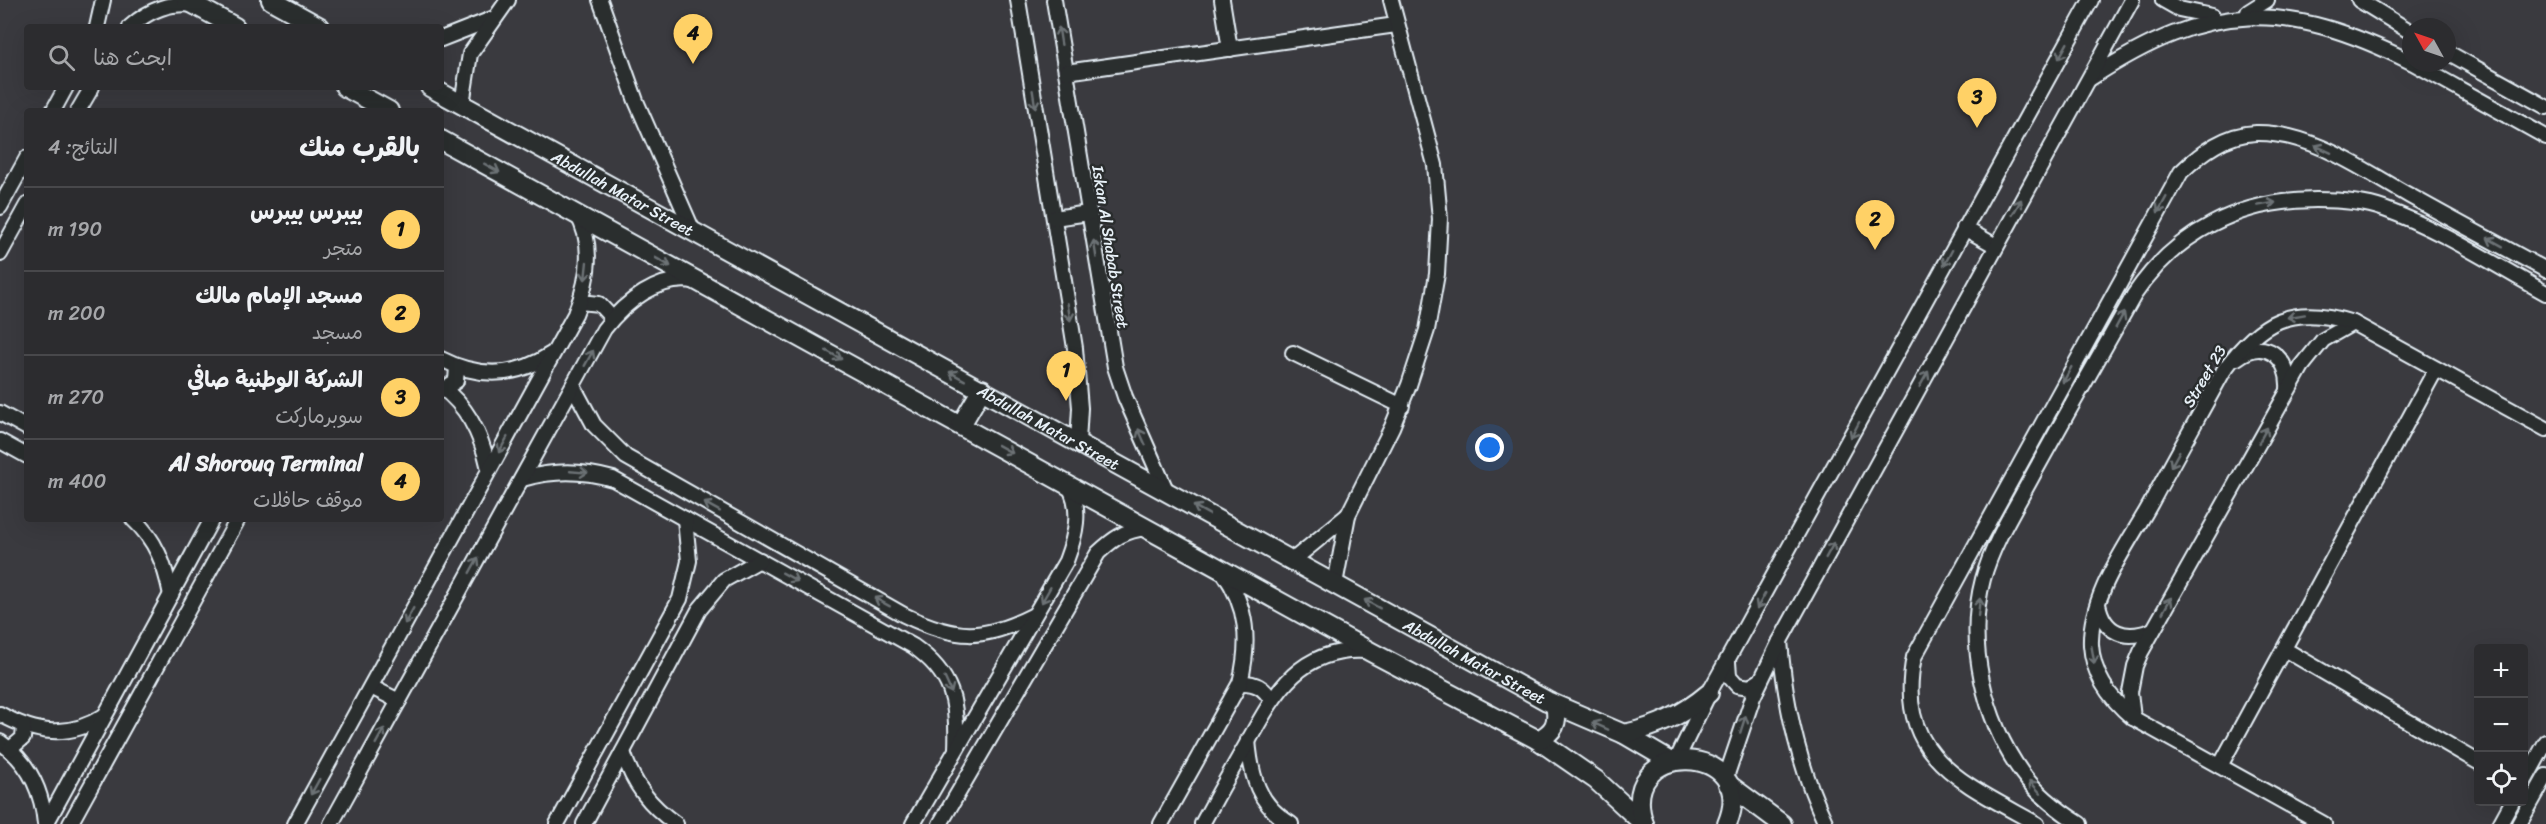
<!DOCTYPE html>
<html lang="ar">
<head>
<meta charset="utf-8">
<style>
  body { margin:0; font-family:Sriracha,"Playpen Sans Arabic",sans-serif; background:#38383b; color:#f1f3f6; direction:rtl }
  .controls { position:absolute; right:18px; bottom:18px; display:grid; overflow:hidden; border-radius:6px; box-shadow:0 6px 24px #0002 }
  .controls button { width:54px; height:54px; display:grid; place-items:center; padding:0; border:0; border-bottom:2px solid #48484b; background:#2c2c2f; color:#f1f3f6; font:30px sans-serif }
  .compass { position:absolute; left:2402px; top:18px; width:54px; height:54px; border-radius:50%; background:#2c2c2f; box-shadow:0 6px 24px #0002; rotate:310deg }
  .you { position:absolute; left:1490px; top:448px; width:21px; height:21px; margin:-15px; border:4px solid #fff; border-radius:50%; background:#1a73e8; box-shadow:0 0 0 9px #1a73e833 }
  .badge { display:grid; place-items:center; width:39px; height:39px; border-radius:50%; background:#ffd166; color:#111; font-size:20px; font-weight:700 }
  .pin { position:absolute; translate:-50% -50px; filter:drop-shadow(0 2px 3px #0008) }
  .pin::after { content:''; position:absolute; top:32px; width:21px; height:18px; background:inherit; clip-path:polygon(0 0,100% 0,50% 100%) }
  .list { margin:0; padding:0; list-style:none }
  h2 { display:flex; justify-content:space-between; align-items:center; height:78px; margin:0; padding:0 24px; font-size:26px }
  h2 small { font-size:20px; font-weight:400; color:#a6a7aa }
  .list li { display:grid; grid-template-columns:39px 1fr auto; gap:18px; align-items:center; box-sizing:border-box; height:84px; padding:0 24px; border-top:2px solid #48484b }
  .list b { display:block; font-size:22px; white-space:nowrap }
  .list p { margin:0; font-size:20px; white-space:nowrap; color:#a6a7aa }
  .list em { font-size:20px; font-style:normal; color:#a6a7aa }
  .icon { flex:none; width:33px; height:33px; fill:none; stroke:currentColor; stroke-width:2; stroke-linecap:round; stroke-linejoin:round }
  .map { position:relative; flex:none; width:2546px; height:824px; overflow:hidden; direction:ltr }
  .search { position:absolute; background:#2c2c2f; box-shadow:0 6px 24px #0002; left:24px; top:24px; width:420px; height:66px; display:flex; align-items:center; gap:15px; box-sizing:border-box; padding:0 21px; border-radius:6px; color:#a6a7aa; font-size:22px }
  .panel { position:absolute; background:#2c2c2f; box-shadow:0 6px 24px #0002; left:24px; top:108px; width:420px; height:414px; border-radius:6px; direction:rtl }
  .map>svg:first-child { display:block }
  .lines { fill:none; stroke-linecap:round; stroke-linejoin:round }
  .minor-casing { stroke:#e8f1f8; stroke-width:18 }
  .tertiary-casing { stroke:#e8f1f8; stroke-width:22 }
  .minor { stroke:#2a2d2e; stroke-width:14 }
  .tertiary { stroke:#2a2d2e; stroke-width:18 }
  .oneway { stroke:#6c7275 }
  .labels { text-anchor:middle; stroke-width:5; stroke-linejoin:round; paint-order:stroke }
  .street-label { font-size:16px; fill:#e8f1f8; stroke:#2a2d2e }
</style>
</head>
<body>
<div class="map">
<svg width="2546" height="824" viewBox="0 0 2546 824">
  <rect width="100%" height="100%" fill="#3a3a3f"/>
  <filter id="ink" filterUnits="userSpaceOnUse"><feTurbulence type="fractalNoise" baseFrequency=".0167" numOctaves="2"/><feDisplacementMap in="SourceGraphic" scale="12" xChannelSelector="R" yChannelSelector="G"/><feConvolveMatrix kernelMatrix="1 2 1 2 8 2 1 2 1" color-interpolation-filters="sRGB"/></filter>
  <g filter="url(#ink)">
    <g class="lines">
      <defs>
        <g id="minor">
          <polyline points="600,0 636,101 693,231"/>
          <polyline points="1018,0 1075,348 1080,408 1078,442"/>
          <polyline points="1054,0 1115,367 1125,397 1166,490"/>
          <polyline points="1222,0 1230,49"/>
          <polyline points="2163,0 2179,9 2212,16"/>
          <polyline points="2359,0 2411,32"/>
          <polyline points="2248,12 2267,0"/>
          <polyline points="97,27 103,0"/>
          <path d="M130,27C150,9 170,2 196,5"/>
          <polyline points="441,39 492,19"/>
          <polyline points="2447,52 2546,107"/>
          <polyline points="2413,63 2546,137"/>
          <polyline points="1066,72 1396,25"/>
          <path d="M2091,78C2209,0 2286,0 2411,62"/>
          <polyline points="462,104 470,54 508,0"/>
          <polyline points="53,111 66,87"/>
          <polyline points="78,111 92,87"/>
          <polyline points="0,207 27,158"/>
          <polyline points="1054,218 1089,213"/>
          <polyline points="1964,228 1996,246"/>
          <polyline points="0,254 27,205"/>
          <polyline points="580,302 599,304 612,318"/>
          <polyline points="1293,353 1402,406"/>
          <path d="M2237,358C2265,336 2290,358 2288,389"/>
          <path d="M441,359C478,378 515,378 551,354"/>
          <path d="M573,386L594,425L626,457L904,615C956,640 983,641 1034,615"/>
          <path d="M441,387C469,407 482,437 489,469"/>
          <polyline points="444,389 456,381 457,367"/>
          <polyline points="0,413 27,428"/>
          <polyline points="0,441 27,456"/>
          <path d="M522,479C554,470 581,470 613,479L913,646C953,674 958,702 956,749"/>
          <path d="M133,519C156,540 165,565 171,595"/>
          <polyline points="1293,560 1348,515"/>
          <polyline points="1335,584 1348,515 1392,427 1409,385 1427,330 1437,274 1440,219 1435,165 1391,0"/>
          <path d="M2098,604C2104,634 2126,641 2153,630"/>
          <path d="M1780,641C1785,706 1798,765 1826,824"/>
          <polyline points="2284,649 2478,762"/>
          <polyline points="1728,662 1729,676 1737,685 1750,687 1760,681"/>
          <path d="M1240,683C1255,682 1264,687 1271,700"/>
          <polyline points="371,687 399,701"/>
          <path d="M0,714C36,734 68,739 104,716"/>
          <polyline points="2133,718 2130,692 2135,666 2141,652 2302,366 2323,340 2353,323"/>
          <path d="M1248,740C1251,776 1258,805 1291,824"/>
          <path d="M0,742C29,762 42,790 45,824"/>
          <polyline points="10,749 23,738 24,726"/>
          <path d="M623,752C633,784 649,805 676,824"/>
          <polyline points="1677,759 1709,693 2091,0"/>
          <polyline points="2220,766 2436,369"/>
          <polyline points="1725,780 1753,697 1780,641 2132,0"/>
          <polyline points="2524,782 2546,742"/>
          <polyline points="46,824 212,519"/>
          <polyline points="70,824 238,519"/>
          <path d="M295,824L575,314C588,282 595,245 577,214"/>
          <path d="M331,824L604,329C625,302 659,275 694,281"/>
          <polyline points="557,824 680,599 689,561 685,519"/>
          <polyline points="584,824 699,610 724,580 760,560"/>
          <path d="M913,824L1066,561C1075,537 1083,508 1068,485"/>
          <path d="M940,824L1098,553C1113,539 1125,530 1146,528"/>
          <path d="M1161,824L1240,683C1250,642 1248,607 1223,572"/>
          <path d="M1202,824C1216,798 1230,773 1245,747C1274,695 1298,646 1367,651"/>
          <path d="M2037,824C1964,783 1894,757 1914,657L2181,172C2202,152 2226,134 2256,133C2312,132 2363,170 2410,196C2455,221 2501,246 2546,270"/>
          <path d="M2080,824C2058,810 2038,795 2022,773C1984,720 1966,643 1983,579C1993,542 2016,507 2034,473C2067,413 2101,354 2134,295C2176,232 2240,200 2316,200C2338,200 2362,201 2384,209C2440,229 2493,264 2546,293"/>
          <path d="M2324,824L2133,718C2110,699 2093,676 2091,645C2089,595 2128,545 2151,503C2175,458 2200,414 2224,370C2260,321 2292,303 2353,323L2546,429"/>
          <polyline points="2500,824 2512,802"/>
          <polyline points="2519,824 2546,776"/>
        </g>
        <g id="tertiary">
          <polyline points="186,0 235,27"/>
          <polyline points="271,0 320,27"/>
          <polyline points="345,87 389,111"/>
          <path id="s1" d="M430,87L1547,701L1624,734L1670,761"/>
          <polyline points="441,140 1371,652 1538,740 1596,780 1644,824"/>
          <polyline points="961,425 982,389"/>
          <path d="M1624,734C1657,727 1683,715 1709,693"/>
          <path d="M1538,740C1554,732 1559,723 1555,705"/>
          <polyline points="1728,784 1782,824"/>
          <path d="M1644,824C1614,736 1762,742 1727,824"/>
        </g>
      </defs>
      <use href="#minor" class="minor-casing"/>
      <use href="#tertiary" class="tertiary-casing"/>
      <use href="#minor" class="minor"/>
      <use href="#tertiary" class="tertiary"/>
    </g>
    <defs><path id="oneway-shaft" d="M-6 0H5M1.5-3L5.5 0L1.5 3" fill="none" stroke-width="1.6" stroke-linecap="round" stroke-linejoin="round" transform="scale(1.5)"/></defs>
    <g class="oneway">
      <use href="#oneway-shaft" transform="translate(1060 36) rotate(-99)"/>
      <use href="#oneway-shaft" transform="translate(2063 51) rotate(119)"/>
      <use href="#oneway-shaft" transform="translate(1034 99) rotate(81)"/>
      <use href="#oneway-shaft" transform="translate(2323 149) rotate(-155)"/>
      <use href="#oneway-shaft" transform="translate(492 168) rotate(29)"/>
      <use href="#oneway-shaft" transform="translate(2267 204) rotate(-10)"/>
      <use href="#oneway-shaft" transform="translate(2162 205) rotate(119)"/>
      <use href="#oneway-shaft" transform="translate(2017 207) rotate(-61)"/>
      <use href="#oneway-shaft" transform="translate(2495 242) rotate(-151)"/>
      <use href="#oneway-shaft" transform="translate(1095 249) rotate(-99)"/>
      <use href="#oneway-shaft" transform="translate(1948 258) rotate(118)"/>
      <use href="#oneway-shaft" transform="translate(663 262) rotate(29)"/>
      <use href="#oneway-shaft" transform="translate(586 271) rotate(96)"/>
      <use href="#oneway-shaft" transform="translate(1069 312) rotate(81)"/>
      <use href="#oneway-shaft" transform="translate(2296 316) rotate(170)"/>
      <use href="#oneway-shaft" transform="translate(2120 320) rotate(-61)"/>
      <use href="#oneway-shaft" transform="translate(834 355) rotate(29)"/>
      <use href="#oneway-shaft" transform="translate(589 358) rotate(-61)"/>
      <use href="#oneway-shaft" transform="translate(2067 375) rotate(119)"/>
      <use href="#oneway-shaft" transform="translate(957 376) rotate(-151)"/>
      <use href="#oneway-shaft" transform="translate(1924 379) rotate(-61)"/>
      <use href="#oneway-shaft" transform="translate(1855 430) rotate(118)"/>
      <use href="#oneway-shaft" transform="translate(2263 435) rotate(-61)"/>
      <use href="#oneway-shaft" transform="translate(1142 437) rotate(-114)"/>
      <use href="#oneway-shaft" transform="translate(503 445) rotate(119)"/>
      <use href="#oneway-shaft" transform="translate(1005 449) rotate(29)"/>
      <use href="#oneway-shaft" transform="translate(2175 459) rotate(119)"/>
      <use href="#oneway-shaft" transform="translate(579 472) rotate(5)"/>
      <use href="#oneway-shaft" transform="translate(712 507) rotate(-151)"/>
      <use href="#oneway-shaft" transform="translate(1201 510) rotate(-151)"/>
      <use href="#oneway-shaft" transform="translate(1830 550) rotate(-61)"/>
      <use href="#oneway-shaft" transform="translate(474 565) rotate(-61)"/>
      <use href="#oneway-shaft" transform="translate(790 577) rotate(29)"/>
      <use href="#oneway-shaft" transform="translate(1046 595) rotate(120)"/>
      <use href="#oneway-shaft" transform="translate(1761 601) rotate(119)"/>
      <use href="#oneway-shaft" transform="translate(882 602) rotate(-151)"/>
      <use href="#oneway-shaft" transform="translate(1372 604) rotate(-151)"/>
      <use href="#oneway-shaft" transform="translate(2167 605) rotate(-61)"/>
      <use href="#oneway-shaft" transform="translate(1979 607) rotate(-84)"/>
      <use href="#oneway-shaft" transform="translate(409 616) rotate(119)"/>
      <use href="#oneway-shaft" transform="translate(2093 655) rotate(80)"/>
      <use href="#oneway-shaft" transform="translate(948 685) rotate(66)"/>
      <use href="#oneway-shaft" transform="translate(1743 724) rotate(-72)"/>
      <use href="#oneway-shaft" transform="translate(1600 726) rotate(-156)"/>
      <use href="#oneway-shaft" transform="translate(380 736) rotate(-61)"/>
      <use href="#oneway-shaft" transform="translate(315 787) rotate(119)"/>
      <use href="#oneway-shaft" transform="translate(2035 787) rotate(-132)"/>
    </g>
  </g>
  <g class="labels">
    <g class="street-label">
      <text dy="6" stroke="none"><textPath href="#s1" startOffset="220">Abdullah Matar Street</textPath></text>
      <text transform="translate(1111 247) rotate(81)" y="6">Iskan Al Shabab Street</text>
      <text transform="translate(2204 376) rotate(-59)" y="6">Street 23</text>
      <text dy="6" stroke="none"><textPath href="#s1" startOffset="706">Abdullah Matar Street</textPath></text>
      <text dy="6" stroke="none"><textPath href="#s1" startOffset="1192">Abdullah Matar Street</textPath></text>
    </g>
  </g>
</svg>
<div class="controls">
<button>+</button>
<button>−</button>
<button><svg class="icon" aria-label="locate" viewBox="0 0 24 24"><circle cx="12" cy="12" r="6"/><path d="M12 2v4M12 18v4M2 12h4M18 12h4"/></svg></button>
</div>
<svg class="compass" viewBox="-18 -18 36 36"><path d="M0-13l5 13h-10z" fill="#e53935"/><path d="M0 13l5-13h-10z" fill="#a6a7aa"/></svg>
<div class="you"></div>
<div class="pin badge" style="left:1066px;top:401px">1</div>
<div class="pin badge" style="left:1875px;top:250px">2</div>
<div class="pin badge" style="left:1977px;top:128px">3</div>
<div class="pin badge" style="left:693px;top:64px">4</div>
<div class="search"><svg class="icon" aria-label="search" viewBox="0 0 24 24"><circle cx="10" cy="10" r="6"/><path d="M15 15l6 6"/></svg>ابحث هنا</div>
<section class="panel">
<h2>بالقرب منك<small>النتائج: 4</small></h2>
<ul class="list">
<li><span class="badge">1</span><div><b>بيبرس بيبرس</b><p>متجر</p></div><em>190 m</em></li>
<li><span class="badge">2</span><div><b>مسجد الإمام مالك</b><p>مسجد</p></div><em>200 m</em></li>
<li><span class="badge">3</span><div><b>الشركة الوطنية صافي</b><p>سوبرماركت</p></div><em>270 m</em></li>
<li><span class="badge">4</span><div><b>Al Shorouq Terminal</b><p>موقف حافلات</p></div><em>400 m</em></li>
</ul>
</section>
</div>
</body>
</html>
